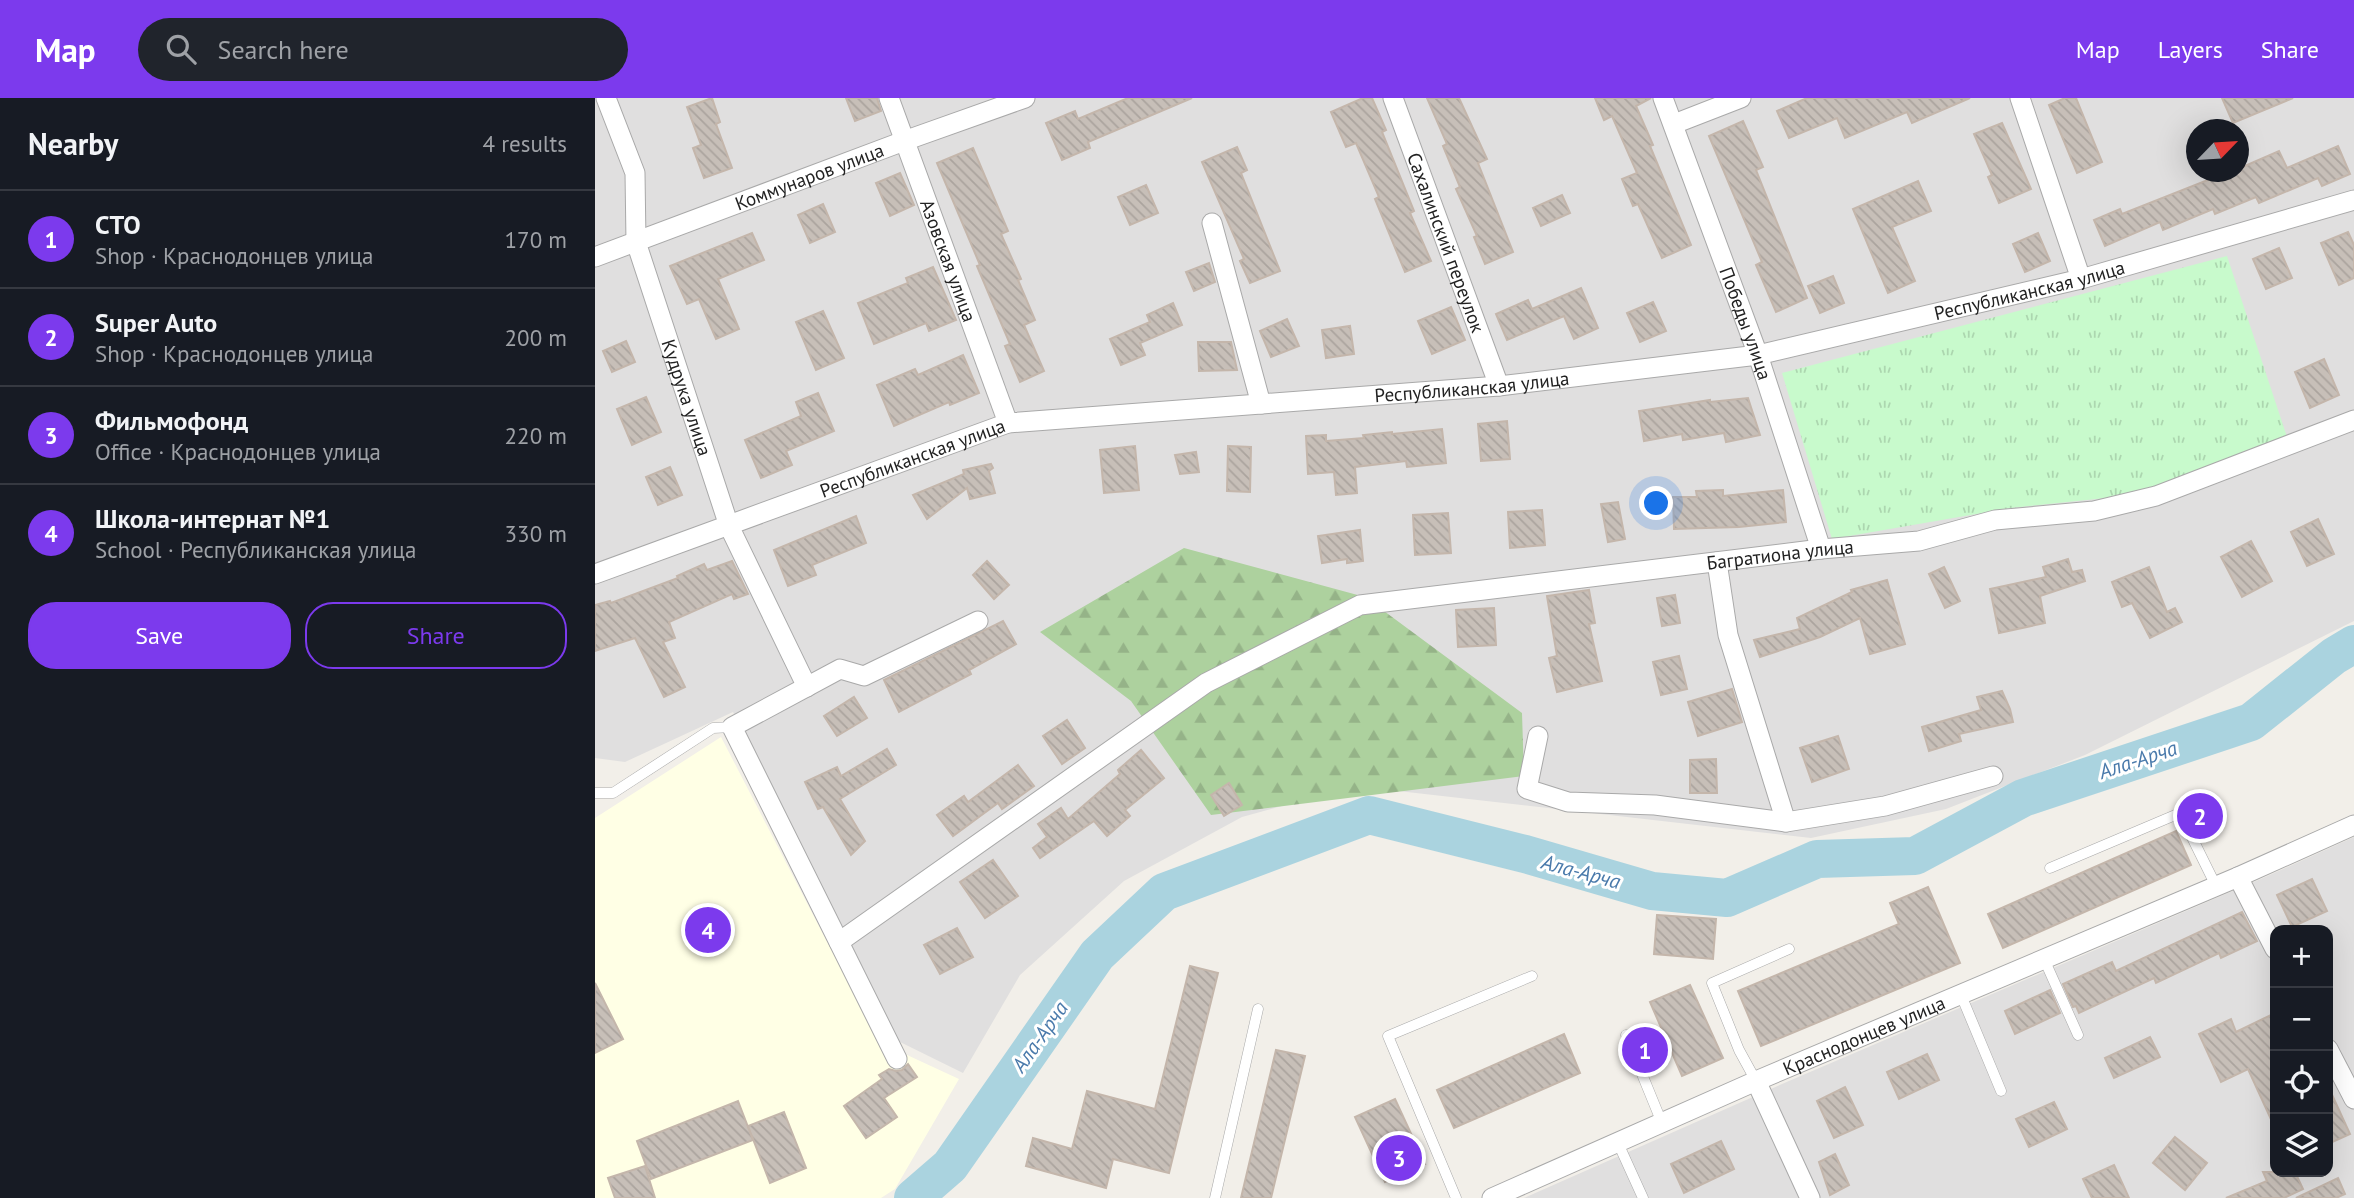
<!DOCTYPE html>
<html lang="en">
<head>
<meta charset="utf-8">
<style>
  body { margin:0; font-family:"PT Sans",sans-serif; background:#20242c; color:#f1f3f6 }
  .controls { position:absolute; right:21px; bottom:21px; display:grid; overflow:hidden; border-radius:14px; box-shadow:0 7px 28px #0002 }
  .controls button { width:63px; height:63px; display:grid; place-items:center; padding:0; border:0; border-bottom:2px solid #363941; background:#171b24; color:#f1f3f6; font:35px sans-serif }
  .compass { position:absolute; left:1591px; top:21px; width:63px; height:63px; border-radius:50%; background:#171b24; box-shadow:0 7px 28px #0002; rotate:65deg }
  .you { position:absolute; left:1062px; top:406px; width:24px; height:24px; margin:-18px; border:5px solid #fff; border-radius:50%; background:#1a73e8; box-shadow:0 0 0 10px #1a73e833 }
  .badge { display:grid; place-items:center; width:46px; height:46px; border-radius:50%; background:#7c3aed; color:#fff; font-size:23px; font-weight:700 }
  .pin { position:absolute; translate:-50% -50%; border:4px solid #fff; box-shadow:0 2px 7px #0006 }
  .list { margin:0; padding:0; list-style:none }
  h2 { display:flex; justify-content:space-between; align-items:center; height:91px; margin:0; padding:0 28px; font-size:30px }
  h2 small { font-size:23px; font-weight:400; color:#9ea1a6 }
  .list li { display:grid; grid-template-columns:46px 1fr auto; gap:21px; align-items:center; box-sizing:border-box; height:98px; padding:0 28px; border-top:2px solid #363941 }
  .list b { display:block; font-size:26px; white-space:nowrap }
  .list p { margin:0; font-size:23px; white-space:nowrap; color:#9ea1a6 }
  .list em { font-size:23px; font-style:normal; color:#9ea1a6 }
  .actions { display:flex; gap:14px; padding:21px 28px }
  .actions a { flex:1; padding:16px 0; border:2px solid #7c3aed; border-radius:28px; text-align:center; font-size:24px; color:#7c3aed }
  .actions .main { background:#7c3aed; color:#fff }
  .icon { flex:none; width:38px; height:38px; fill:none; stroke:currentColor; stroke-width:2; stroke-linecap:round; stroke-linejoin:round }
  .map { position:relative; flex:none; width:1759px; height:1100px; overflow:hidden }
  header { display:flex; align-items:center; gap:42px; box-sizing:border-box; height:98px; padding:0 35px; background:#7c3aed; color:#fff }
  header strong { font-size:33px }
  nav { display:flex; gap:38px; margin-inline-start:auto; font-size:24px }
  .search { width:490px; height:63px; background:#20242c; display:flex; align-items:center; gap:18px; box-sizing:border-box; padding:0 24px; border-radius:38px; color:#9ea1a6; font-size:26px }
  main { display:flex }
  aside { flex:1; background:#171b24 }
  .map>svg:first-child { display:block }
  .residential { fill:#e0dfdf; fill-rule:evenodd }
  .education { fill:#ffffe5 }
  .forest { fill:url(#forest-firs) }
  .park { fill:url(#park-tufts) }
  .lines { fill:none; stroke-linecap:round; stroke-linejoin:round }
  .river { stroke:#aad3df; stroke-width:38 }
  .building { fill:url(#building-back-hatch); stroke:#c4b6ab; stroke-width:2 }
  .service-casing { stroke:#a9a9a9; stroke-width:11 }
  .minor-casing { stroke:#a9a9a9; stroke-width:21 }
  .service { stroke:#fff; stroke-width:10 }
  .minor { stroke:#fff; stroke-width:19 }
  .labels { text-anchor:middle; stroke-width:6; stroke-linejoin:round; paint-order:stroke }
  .street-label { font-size:19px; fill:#222; stroke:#fff }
  .water-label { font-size:21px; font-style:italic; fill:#4a7aab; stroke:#fff }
</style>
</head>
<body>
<header>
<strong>Map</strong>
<div class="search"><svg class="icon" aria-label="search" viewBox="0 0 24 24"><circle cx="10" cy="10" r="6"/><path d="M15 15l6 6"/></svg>Search here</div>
<nav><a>Map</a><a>Layers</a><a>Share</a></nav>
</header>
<main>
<aside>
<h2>Nearby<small>4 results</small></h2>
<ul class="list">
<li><span class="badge">1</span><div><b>СТО</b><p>Shop · Краснодонцев улица</p></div><em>170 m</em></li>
<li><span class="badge">2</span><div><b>Super Auto</b><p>Shop · Краснодонцев улица</p></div><em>200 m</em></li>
<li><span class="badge">3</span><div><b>Фильмофонд</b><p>Office · Краснодонцев улица</p></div><em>220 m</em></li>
<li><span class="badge">4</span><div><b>Школа-интернат №1</b><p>School · Республиканская улица</p></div><em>330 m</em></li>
</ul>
<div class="actions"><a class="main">Save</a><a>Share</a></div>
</aside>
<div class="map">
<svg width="1759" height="1100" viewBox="0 0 1759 1100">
  <defs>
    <pattern id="forest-firs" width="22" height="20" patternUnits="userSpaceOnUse" patternTransform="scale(1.75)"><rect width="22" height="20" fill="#add19e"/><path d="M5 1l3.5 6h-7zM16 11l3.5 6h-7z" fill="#95b388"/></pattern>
    <pattern id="park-tufts" width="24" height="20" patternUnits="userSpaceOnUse" patternTransform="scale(1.75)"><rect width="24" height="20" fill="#c8facc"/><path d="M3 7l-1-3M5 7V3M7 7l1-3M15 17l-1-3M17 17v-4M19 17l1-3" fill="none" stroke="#acd6af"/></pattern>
    <pattern id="building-back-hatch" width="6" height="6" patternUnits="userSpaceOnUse" patternTransform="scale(1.75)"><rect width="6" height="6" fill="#c7bfb8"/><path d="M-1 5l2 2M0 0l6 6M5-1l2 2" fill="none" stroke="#aba49e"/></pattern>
  </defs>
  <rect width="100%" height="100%" fill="#f2efe9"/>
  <g class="residential">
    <path d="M0,0H1759V523L1490,657L1351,711L1216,740L759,688L647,719L529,783L425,877L368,975L301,942L138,614L30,664L0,660ZM1602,32H1644V74H1602Z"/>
    <path d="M1759,739V1100H929L1187,986L1668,780ZM1680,832H1733V1074H1680Z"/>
  </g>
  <polygon class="education" points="126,639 284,944 364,981 300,1091 286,1100 0,1100 0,720"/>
  <polygon class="forest" points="589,450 770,499 927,615 929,678 616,717 536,603 445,534"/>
  <polygon class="park" points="1632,158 1693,342 1539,397 1416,410 1237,441 1187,275"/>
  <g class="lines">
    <polyline class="river" points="318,1100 355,1068 502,857 569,794 774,717 930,756 1057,793 1132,800 1222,761 1320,758 1428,700 1656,624 1739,558 1759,546"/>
  </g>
  <g class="building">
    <polygon points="117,0 125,24 121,26 137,70 109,80 98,50 106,47 92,9"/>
    <polygon points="251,0 282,0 286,13 260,23"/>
    <polygon points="533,0 597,0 493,44 495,50 467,62 451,25 480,13 483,21"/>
    <polygon points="768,0 777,0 791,32 787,34 819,113 815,115 836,163 810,174 780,101 784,99 761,45 751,49 736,14"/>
    <polygon points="832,0 864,0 892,61 883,65 918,154 890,166 879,139 882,138 861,91 865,89 848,48 852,46"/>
    <polygon points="1000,0 1056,0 1041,8 1058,47 1055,48 1096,147 1067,160 1043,106 1038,108 1027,81 1042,75 1017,18 1009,22"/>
    <polygon points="1212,0 1375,0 1317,25 1312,14 1250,40 1242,20 1194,40 1182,13"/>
    <polygon points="1470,0 1481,0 1507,64 1482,75 1454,7"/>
    <polygon points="1627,0 1698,0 1638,25"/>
    <polygon points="1148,23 1168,69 1161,72 1212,200 1181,214 1161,167 1167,164 1114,38"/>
    <polygon points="1407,25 1436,91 1404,105 1393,79 1397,77 1379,36"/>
    <polygon points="1743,48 1755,76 1727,88 1723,80 1664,105 1661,99 1620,116 1618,111 1568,132 1565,124 1510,148 1499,122 1525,111 1527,116 1633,74 1643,74 1643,71 1684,53 1692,70"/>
    <polygon points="642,49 652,72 646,75 685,173 655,185 645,163 649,161 607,64"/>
    <polygon points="378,50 413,133 406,136 426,181 423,182 440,222 429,227 449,273 425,284 410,248 415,246 382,168 385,167 342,65"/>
    <polygon points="305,75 319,107 295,118 281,85"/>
    <polygon points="1323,83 1336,113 1297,129 1320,183 1293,195 1258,111"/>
    <polygon points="551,87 563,115 535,127 523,99"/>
    <polygon points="967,97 975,115 946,128 938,110"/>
    <polygon points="228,106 240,134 215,145 203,117"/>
    <polygon points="1753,134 1759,147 1759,180 1744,187 1726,145"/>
    <polygon points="157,135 169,162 123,181 144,231 121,241 104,201 92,206 75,168"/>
    <polygon points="1443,135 1455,163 1430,174 1418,146"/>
    <polygon points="1684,150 1697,180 1671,191 1658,161"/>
    <polygon points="614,165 620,184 599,193 591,174"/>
    <polygon points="338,169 361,222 334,233 331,225 279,246 263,205 313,185 311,180"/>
    <polygon points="1238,178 1249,205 1225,215 1213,188"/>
    <polygon points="986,190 1003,230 979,241 969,218 912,242 901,216 933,202 937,211"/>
    <polygon points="1058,204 1071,233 1045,244 1032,215"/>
    <polygon points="578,205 587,227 545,245 550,257 526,267 515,241 555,224 552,217"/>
    <polygon points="856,209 870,242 837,256 823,223"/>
    <polygon points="228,213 249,260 221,272 201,224"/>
    <polygon points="692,221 704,248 676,259 665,233"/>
    <polygon points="755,228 759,256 731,260 727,232"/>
    <polygon points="31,243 40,264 17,274 8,253"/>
    <polygon points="603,244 636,244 642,272 604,273"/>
    <polygon points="368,257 384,295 355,307 354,304 299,328 282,287 320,271 323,277"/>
    <polygon points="1729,261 1744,297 1715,310 1700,274"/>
    <polygon points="223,295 239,333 191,353 197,367 166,380 150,342 206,318 201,304"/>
    <polygon points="51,299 66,334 37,347 22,311"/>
    <polygon points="1153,300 1165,337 1131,344 1129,335 1088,342 1087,336 1049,343 1044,313 1115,302 1115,304"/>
    <polygon points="912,323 915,361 886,363 883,326"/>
    <polygon points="847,331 851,365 812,369 811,363 760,369 762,395 741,397 739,374 713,376 711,338 731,337 731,343 769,340 768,337 797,334 797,336"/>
    <polygon points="540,348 544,392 509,395 505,352"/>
    <polygon points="633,348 656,349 655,394 632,393"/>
    <polygon points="601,354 604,374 585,376 580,357"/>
    <polygon points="396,366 398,370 394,373 400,395 375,401 372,390 332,421 318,397 369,376 368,372"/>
    <polygon points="75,369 87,397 63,407 51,379"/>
    <polygon points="1128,392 1128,398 1188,392 1191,424 1144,429 1079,431 1078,399 1102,399 1101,393"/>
    <polygon points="1023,404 1030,441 1013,444 1006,406"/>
    <polygon points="947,412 950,447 915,450 913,414"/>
    <polygon points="853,415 856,455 820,457 818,417"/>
    <polygon points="261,418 271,445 217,467 221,477 193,488 179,452"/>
    <polygon points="1723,421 1739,456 1712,468 1696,434"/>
    <polygon points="765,432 768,463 752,465 752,461 727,465 723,438"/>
    <polygon points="1656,443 1677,483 1647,499 1626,459"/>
    <polygon points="1473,461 1477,474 1487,472 1490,483 1445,498 1450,525 1404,535 1395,491 1451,479 1448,469"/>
    <polygon points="137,463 153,496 139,501 137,496 74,524 80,540 68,544 90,589 69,599 40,540 0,553 0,507 15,503 16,505 83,480 82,478 109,466 112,472"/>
    <polygon points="392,463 414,487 399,501 378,477"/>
    <polygon points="1349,469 1365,503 1350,510 1334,476"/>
    <polygon points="1554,469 1572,514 1580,510 1587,524 1555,540 1537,505 1527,509 1517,484"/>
    <polygon points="1292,482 1310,546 1275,556 1265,520 1225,539 1165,559 1159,542 1205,531 1202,520 1257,494 1256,492"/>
    <polygon points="994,492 1000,525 994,526 1007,583 962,594 954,560 962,558 952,498"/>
    <polygon points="1080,497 1085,525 1067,528 1062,500"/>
    <polygon points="899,510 901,547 863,549 861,512"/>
    <polygon points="408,523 421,546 374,572 376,576 304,614 289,582"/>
    <polygon points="1084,558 1092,591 1066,597 1058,564"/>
    <polygon points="1137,591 1147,624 1103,638 1093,604"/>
    <polygon points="1407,593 1415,611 1418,624 1364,636 1366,643 1334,653 1327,629 1386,612 1382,599"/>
    <polygon points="259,599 272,620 242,638 229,618"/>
    <polygon points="472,622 490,650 467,666 448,638"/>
    <polygon points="1243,638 1254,671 1217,684 1205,650"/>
    <polygon points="292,651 301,667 245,701 270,743 256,757 228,709 223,711 210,684 242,669 246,678"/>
    <polygon points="546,652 569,680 530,712 535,718 512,738 499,723 445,760 438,750 452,739 443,726 466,710 473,721 525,676 523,672"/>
    <polygon points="1121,661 1122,695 1095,695 1095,662"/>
    <polygon points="423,667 439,688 407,711 403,705 358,738 342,717 369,698 373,704"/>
    <polygon points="634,685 647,707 629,718 616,697"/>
    <polygon points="1581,733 1596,767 1408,850 1393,816"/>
    <polygon points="398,762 423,798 390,820 365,784"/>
    <polygon points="1717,781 1732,813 1697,829 1682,797"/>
    <polygon points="1333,789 1365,865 1166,948 1143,893 1304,826 1295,805"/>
    <polygon points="1647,814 1662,843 1626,860 1624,855 1561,885 1559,880 1484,915 1481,908 1478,909 1468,886 1517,864 1521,873"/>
    <polygon points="1062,817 1121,821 1118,861 1059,856"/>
    <polygon points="362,830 378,859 345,876 329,847"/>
    <polygon points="595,868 623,875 574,1075 518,1061 511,1090 431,1068 438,1040 477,1051 492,993 560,1011"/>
    <polygon points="0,885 28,941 0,955"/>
    <polygon points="1095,887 1128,960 1087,978 1055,904"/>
    <polygon points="1455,892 1465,915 1420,936 1410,913"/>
    <polygon points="1680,915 1680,1030 1653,971 1626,984 1604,936 1636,921 1641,934"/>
    <polygon points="969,936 985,975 859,1030 842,992"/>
    <polygon points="1555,939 1565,959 1519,980 1510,960"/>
    <polygon points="681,952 710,958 676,1100 646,1100"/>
    <polygon points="1332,956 1344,982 1304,1001 1292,974"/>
    <polygon points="313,966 322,979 289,1000 302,1019 271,1040 249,1008 287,981 284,977 294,971 301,973 307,972"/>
    <polygon points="1733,988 1755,1036 1733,1046"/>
    <polygon points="1250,989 1268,1027 1239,1040 1222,1003"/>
    <polygon points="800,1001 830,1066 790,1084 760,1019"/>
    <polygon points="143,1003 158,1042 56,1081 42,1043"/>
    <polygon points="1459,1004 1472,1031 1434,1049 1421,1021"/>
    <polygon points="189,1014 211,1070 175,1085 153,1028"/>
    <polygon points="1580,1039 1612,1065 1590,1092 1558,1065"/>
    <polygon points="1126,1043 1139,1071 1089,1095 1076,1066"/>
    <polygon points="1240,1056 1254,1087 1235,1097 1224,1064"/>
    <polygon points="1519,1067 1534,1100 1497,1100 1488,1081"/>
    <polygon points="50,1068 60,1100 20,1100 13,1080"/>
    <polygon points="1668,1074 1700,1074 1708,1091 1689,1100 1631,1100 1672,1083"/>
    <polygon points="1743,1080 1750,1096 1741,1100 1701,1100"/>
  </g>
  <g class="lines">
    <defs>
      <g id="service">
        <polyline points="0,695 18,695 118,630 137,629"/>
        <polyline points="1455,770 1585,715 1621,788"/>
        <polyline points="1449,861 1483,937"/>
        <polyline points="1366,897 1406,993"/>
        <polyline points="1031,937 1067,1025"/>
        <polyline points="1161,983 1144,952 1117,885 1194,851"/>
        <polyline points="1023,1045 1048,1100"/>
        <polyline points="620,1100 663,911"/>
        <polyline points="861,1100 793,938 937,878"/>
      </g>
      <g id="minor">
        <path id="s1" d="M11,0L40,75L41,144L134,428L212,589"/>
        <path id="s2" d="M294,0L413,325"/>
        <path id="s3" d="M798,0L904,288"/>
        <path id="s4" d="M1068,0L1163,257L1226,451"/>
        <polyline points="1425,0 1486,181"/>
        <polyline points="1079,26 1146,0"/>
        <polyline points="617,125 666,306"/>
        <path id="s5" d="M0,159L309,43L430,0"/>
        <polyline points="1122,464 1133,537 1191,724"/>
        <path id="s6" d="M0,476L413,325L904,288L1163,257L1486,181L1759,102"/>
        <polyline points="943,638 932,691 973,704 1060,707 1191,724 1290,708 1398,678"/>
        <polyline points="1643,779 1680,851"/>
        <path id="s7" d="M244,844L611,585L765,507L1226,451L1324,443L1400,422L1499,413L1561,398L1759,322"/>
        <polyline points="1733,951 1759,1001"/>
        <polyline points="302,961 137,629 245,571 269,578 383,523"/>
        <polyline points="1161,983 1215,1100"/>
        <path id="s8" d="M897,1100L1161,983L1643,779L1759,727"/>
      </g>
    </defs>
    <use href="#service" class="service-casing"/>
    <use href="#minor" class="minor-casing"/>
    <use href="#service" class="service"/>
    <use href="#minor" class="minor"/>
  </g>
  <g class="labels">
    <g class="street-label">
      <text dy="7" stroke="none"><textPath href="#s5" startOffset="229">Коммунаров улица</textPath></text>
      <text dy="7" stroke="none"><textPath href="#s3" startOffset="154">Сахалинский переулок</textPath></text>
      <text dy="7" stroke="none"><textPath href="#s2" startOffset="173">Азовская улица</textPath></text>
      <text dy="7" stroke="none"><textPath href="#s6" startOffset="1472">Республиканская улица</textPath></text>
      <text dy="7" stroke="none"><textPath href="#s4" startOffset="240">Победы улица</textPath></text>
      <text dy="7" stroke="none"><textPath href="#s6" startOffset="905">Республиканская улица</textPath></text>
      <text dy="7" stroke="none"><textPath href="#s1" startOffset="313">Кудрука улица</textPath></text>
      <text dy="7" stroke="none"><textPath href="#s6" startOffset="338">Республиканская улица</textPath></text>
      <text dy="7" stroke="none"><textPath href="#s7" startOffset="1045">Багратиона улица</textPath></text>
      <text dy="7" stroke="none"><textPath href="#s8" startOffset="406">Краснодонцев улица</textPath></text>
    </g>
    <g class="water-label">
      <text transform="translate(1543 662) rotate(-18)" y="7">Ала-Арча</text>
      <text transform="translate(986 774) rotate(15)" y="7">Ала-Арча</text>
      <text transform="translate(445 939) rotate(-55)" y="7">Ала-Арча</text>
    </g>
  </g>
</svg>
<div class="controls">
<button>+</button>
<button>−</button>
<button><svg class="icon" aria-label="locate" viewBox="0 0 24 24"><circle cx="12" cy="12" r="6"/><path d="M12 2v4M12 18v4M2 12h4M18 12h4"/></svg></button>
<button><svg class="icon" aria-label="layers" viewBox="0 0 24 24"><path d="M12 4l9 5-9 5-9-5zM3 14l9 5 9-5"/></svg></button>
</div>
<svg class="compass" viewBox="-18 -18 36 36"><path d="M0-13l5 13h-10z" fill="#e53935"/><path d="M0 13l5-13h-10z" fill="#9ea1a6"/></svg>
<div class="you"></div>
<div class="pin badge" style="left:1050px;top:952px">1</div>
<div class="pin badge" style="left:1605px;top:718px">2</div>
<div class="pin badge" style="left:804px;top:1060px">3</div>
<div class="pin badge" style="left:113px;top:832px">4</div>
</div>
</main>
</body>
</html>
